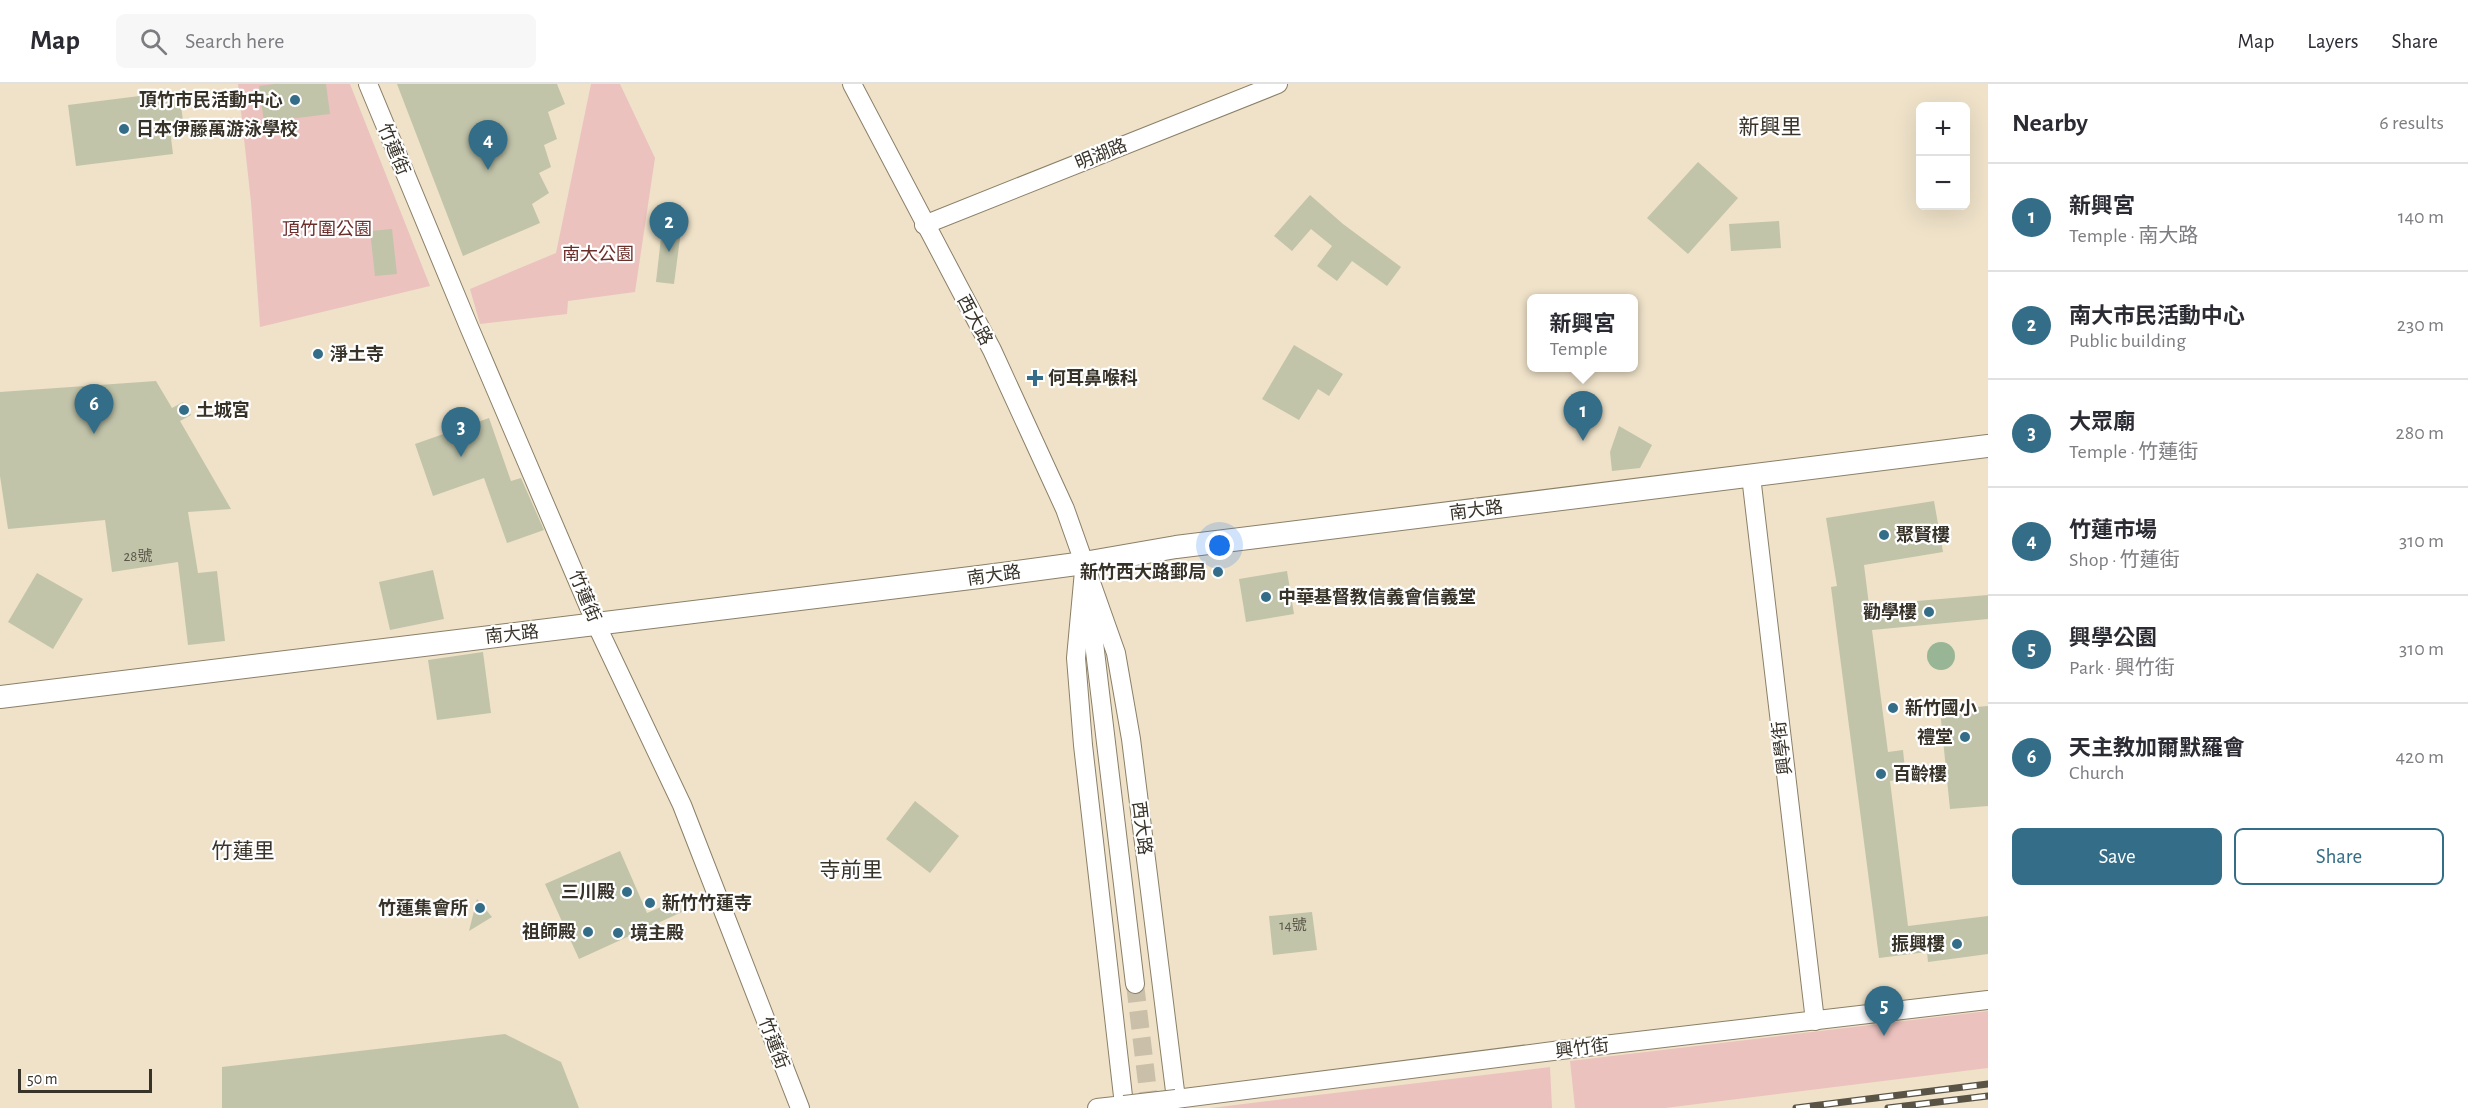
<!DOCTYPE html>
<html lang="en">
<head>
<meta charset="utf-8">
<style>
  body { margin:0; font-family:"Alegreya Sans","Noto Sans TC",sans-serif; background:#f7f7f7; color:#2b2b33 }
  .controls { position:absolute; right:18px; top:18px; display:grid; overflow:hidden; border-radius:9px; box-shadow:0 6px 24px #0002 }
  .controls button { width:54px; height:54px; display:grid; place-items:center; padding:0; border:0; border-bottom:2px solid #e1e1e2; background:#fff; color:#2b2b33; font:30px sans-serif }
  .scale { position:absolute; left:18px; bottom:15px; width:134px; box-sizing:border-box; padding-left:6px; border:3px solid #383329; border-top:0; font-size:16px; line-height:21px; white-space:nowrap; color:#383329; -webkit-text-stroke:4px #fff; paint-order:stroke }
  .you { position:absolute; left:1220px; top:462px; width:21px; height:21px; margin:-15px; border:4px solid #fff; border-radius:50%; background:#1a73e8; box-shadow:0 0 0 9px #1a73e833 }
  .badge { display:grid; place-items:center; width:39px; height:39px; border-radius:50%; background:#346d87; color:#fff; font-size:20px; font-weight:700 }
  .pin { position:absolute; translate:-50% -50px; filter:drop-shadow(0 2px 3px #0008) }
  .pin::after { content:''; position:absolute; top:32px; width:21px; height:18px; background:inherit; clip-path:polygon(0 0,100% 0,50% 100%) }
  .popup { position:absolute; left:1527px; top:210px; width:111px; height:78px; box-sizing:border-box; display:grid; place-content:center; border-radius:9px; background:#fff; filter:drop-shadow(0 2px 4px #0005); font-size:20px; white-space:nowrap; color:#7c7c81 }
  .popup b { font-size:22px; color:#2b2b33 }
  .popup::after { content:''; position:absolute; left:50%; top:100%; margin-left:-12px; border:12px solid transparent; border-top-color:#fff }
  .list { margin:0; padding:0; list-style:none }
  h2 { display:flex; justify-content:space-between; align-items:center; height:78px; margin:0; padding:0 24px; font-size:26px }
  h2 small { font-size:20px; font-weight:400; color:#7c7c81 }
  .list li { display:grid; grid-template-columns:39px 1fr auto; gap:18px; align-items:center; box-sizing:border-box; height:108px; padding:0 24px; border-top:2px solid #e1e1e2 }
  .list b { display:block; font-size:22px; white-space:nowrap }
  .list p { margin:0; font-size:20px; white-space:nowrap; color:#7c7c81 }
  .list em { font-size:20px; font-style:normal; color:#7c7c81 }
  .actions { display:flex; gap:12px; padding:18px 24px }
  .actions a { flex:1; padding:14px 0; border:2px solid #346d87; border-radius:9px; text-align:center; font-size:21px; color:#346d87 }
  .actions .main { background:#346d87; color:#fff }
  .icon { flex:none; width:33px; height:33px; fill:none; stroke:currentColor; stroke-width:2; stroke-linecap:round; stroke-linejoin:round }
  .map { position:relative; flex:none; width:1988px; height:1024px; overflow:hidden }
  header { display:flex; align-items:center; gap:36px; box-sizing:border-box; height:84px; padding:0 30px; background:#fff; border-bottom:2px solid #e1e1e2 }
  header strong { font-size:28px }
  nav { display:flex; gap:33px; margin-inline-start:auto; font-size:21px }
  .search { width:420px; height:54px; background:#f7f7f7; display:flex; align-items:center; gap:15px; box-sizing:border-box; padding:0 21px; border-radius:9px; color:#7c7c81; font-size:22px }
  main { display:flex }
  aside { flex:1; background:#fff }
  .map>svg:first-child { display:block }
  .green { fill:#ebc2be }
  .water { fill:#98b695 }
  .building { fill:#c1c4a9 }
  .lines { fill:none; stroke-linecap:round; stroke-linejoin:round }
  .minor-tunnel { stroke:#cabfa9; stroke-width:18; stroke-dasharray:18 9; stroke-linecap:butt }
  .minor-casing { stroke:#8b7f67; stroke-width:20 }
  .major-casing { stroke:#8b7f67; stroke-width:24 }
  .minor { stroke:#fff; stroke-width:18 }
  .major { stroke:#fff; stroke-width:22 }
  .rail-casing { stroke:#595346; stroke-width:7 }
  .rail { stroke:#fff; stroke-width:4.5; stroke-dasharray:14; stroke-linecap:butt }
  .minor-bridge-casing { stroke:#8b7f67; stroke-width:20; stroke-linecap:butt }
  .minor-bridge { stroke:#fff; stroke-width:18 }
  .poi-dot { fill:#346d87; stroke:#fff; stroke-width:2 }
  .labels { text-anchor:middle; stroke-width:4.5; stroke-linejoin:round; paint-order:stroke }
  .number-label { font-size:15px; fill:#5a5749 }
  .poi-label { font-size:18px; font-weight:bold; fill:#383329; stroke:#fff; text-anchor:start }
  .street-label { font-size:18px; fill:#383329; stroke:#fff }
  .park-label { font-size:18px; fill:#6b2f2b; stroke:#fff }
  .quarter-label { font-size:21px; fill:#383329; stroke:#fff }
</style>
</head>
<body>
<header>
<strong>Map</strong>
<div class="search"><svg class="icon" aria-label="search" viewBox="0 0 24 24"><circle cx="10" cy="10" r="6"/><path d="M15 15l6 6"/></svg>Search here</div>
<nav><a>Map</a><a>Layers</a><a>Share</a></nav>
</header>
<main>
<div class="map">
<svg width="1988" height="1024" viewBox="0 0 1988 1024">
  <rect width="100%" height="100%" fill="#efe2c9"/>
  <g class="green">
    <polygon points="238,0 350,0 430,202 260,243 251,118"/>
    <polygon points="591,0 620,0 655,74 635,208 568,217 567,230 480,240 470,205 556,169"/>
    <polygon points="1988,927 1988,984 1665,1024 1575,1024 1570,977"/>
    <polygon points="1550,983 1552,1024 1211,1024"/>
  </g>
  <circle class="water" cx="1941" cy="572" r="14"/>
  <g class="building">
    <polygon points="275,0 326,0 330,30 264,38 259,2"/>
    <polygon points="397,0 557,0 565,20 548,28 557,55 544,61 551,83 539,89 549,109 532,120 540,139 463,172"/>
    <polygon points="179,7 184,44 170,46 173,70 76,82 68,21"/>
    <polygon points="1698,78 1738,114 1688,170 1647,134"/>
    <polygon points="1310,111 1343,140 1401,183 1387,202 1352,177 1337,197 1317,182 1332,162 1311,145 1292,167 1274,152"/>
    <polygon points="663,136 682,139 674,200 656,198"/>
    <polygon points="1779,137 1781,164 1731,167 1729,140"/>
    <polygon points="392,145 397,190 375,192 370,147"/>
    <polygon points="1294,261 1343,290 1329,312 1318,305 1299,336 1262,315"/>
    <polygon points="156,297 172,324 183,318 191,331 180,337 231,425 188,428 198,489 217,487 225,557 188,561 178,478 112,488 105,436 8,445 0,392 0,308"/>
    <polygon points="489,334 511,397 521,394 544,446 507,459 484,394 433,412 415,360"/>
    <polygon points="1619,342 1652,361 1640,384 1612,387 1610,368"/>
    <polygon points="1934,417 1943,468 1864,481 1869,521 1988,511 1988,535 1872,546 1888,668 1903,666 1906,695 1890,697 1908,842 1988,832 1988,870 1928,878 1927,868 1879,874 1831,503 1837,502 1826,434"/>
    <polygon points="433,486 444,535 390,546 379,498"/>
    <polygon points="1287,487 1294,530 1246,538 1239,495"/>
    <polygon points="37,489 83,515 53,565 8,538"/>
    <polygon points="483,568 491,629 437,636 428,576"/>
    <polygon points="1988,622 1988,722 1950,725 1940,626"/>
    <polygon points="915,717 959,752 930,789 886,755"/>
    <polygon points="620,767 647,829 677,816 682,828 579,875 545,800"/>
    <polygon points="477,815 492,833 469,847"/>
    <polygon points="1312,828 1317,866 1273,871 1269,832"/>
    <polygon points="505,950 561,978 579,1024 222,1024 222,983"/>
  </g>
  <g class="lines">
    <polyline class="minor-tunnel" points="1135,900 1150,1024"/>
    <defs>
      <g id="minor">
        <polyline points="368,0 469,243 597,542 682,721 800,1024"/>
        <polyline points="852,0 992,266 1065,425 1116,569 1131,655 1176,1015 1561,966 1988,916"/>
        <polyline points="924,141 1278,0"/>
        <polyline points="1751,392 1815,937"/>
        <polyline points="1084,487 1076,574 1083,661 1124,1021 1097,1024"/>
        <polyline points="1089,517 1135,900"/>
      </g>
      <polyline id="major" points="0,613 979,493 1084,479 1176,463 1988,362"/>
    </defs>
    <use href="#minor" class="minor-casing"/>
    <use href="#major" class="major-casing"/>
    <use href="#minor" class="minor"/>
    <use href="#major" class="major"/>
    <defs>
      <g id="rail">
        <polyline points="1796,1024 1988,1000"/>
        <polyline points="1888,1024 1988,1012"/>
      </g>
    </defs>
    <use href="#rail" class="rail-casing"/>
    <use href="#rail" class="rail"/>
    <defs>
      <polyline id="minor-bridge" points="1124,1021 1176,1015"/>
    </defs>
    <use href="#minor-bridge" class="minor-bridge-casing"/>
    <use href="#minor-bridge" class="minor-bridge"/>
  </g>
  <g class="poi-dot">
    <circle cx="295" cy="16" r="6"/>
    <circle cx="124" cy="45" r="6"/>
    <circle cx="318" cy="270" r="6"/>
    <path d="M1032 285h6v6h6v6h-6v6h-6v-6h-6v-6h6z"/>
    <circle cx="184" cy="326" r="6"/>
    <circle cx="1884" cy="451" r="6"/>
    <circle cx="1218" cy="488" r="6"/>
    <circle cx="1266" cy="513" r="6"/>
    <circle cx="1929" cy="528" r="6"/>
    <circle cx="1893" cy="624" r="6"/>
    <circle cx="1965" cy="653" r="6"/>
    <circle cx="1881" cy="690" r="6"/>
    <circle cx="627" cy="808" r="6"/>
    <circle cx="650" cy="819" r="6"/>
    <circle cx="480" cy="824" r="6"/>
    <circle cx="588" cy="848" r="6"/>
    <circle cx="618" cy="849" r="6"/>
    <circle cx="1957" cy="860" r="6"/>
  </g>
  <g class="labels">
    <g class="number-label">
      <text x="138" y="477">28號</text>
      <text x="1293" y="846">14號</text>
    </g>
    <g class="poi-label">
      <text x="283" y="22" text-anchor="end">頂竹市民活動中心</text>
      <text x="136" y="51">日本伊藤萬游泳學校</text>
      <text x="330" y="276">淨土寺</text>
      <text x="1048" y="300">何耳鼻喉科</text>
      <text x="196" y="332">土城宮</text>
      <text x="1896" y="457">聚賢樓</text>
      <text x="1206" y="494" text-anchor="end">新竹西大路郵局</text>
      <text x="1278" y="519">中華基督教信義會信義堂</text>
      <text x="1917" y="534" text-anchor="end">勸學樓</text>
      <text x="1905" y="630">新竹國小</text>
      <text x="1953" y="659" text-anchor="end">禮堂</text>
      <text x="1893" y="696">百齡樓</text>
      <text x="615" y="814" text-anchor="end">三川殿</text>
      <text x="662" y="825">新竹竹蓮寺</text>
      <text x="468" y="830" text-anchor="end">竹蓮集會所</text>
      <text x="576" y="854" text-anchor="end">祖師殿</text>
      <text x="630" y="855">境主殿</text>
      <text x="1945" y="866" text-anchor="end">振興樓</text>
    </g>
    <g class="street-label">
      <text transform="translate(394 65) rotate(67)" y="6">竹蓮街</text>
      <text transform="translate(1101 70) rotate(-22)" y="6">明湖路</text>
      <text transform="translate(975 236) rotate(62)" y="6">西大路</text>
      <text transform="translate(1476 426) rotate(-7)" y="6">南大路</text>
      <text transform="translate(994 491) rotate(-8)" y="6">南大路</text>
      <text transform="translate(585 512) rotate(67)" y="6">竹蓮街</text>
      <text transform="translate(512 550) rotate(-6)" y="6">南大路</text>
      <text transform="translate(1782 664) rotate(-97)" y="6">興學街</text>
      <text transform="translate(1142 744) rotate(83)" y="6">西大路</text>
      <text transform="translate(774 959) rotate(69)" y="6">竹蓮街</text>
      <text transform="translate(1582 964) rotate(-7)" y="6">興竹街</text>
    </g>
    <g class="park-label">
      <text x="327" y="151">頂竹圍公園</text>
      <text x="598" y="176">南大公園</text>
    </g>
    <g class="quarter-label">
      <text x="1770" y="50">新興里</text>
      <text x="243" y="774">竹蓮里</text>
      <text x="851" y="793">寺前里</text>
    </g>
  </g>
</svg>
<div class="controls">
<button>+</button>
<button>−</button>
</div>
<div class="scale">50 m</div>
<div class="you"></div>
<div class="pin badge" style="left:1583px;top:357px">1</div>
<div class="popup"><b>新興宮</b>Temple</div>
<div class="pin badge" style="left:669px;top:168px">2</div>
<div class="pin badge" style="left:461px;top:373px">3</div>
<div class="pin badge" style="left:488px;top:86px">4</div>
<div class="pin badge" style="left:1884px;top:952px">5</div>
<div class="pin badge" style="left:94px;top:350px">6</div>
</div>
<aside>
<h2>Nearby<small>6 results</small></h2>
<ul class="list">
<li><span class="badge">1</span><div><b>新興宮</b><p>Temple · 南大路</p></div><em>140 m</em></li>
<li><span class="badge">2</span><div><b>南大市民活動中心</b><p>Public building</p></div><em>230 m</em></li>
<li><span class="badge">3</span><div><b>大眾廟</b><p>Temple · 竹蓮街</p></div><em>280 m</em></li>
<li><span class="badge">4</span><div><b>竹蓮市場</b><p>Shop · 竹蓮街</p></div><em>310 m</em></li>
<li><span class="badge">5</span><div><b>興學公園</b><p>Park · 興竹街</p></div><em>310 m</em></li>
<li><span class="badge">6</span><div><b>天主教加爾默羅會</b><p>Church</p></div><em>420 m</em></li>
</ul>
<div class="actions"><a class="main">Save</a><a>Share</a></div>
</aside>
</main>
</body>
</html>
